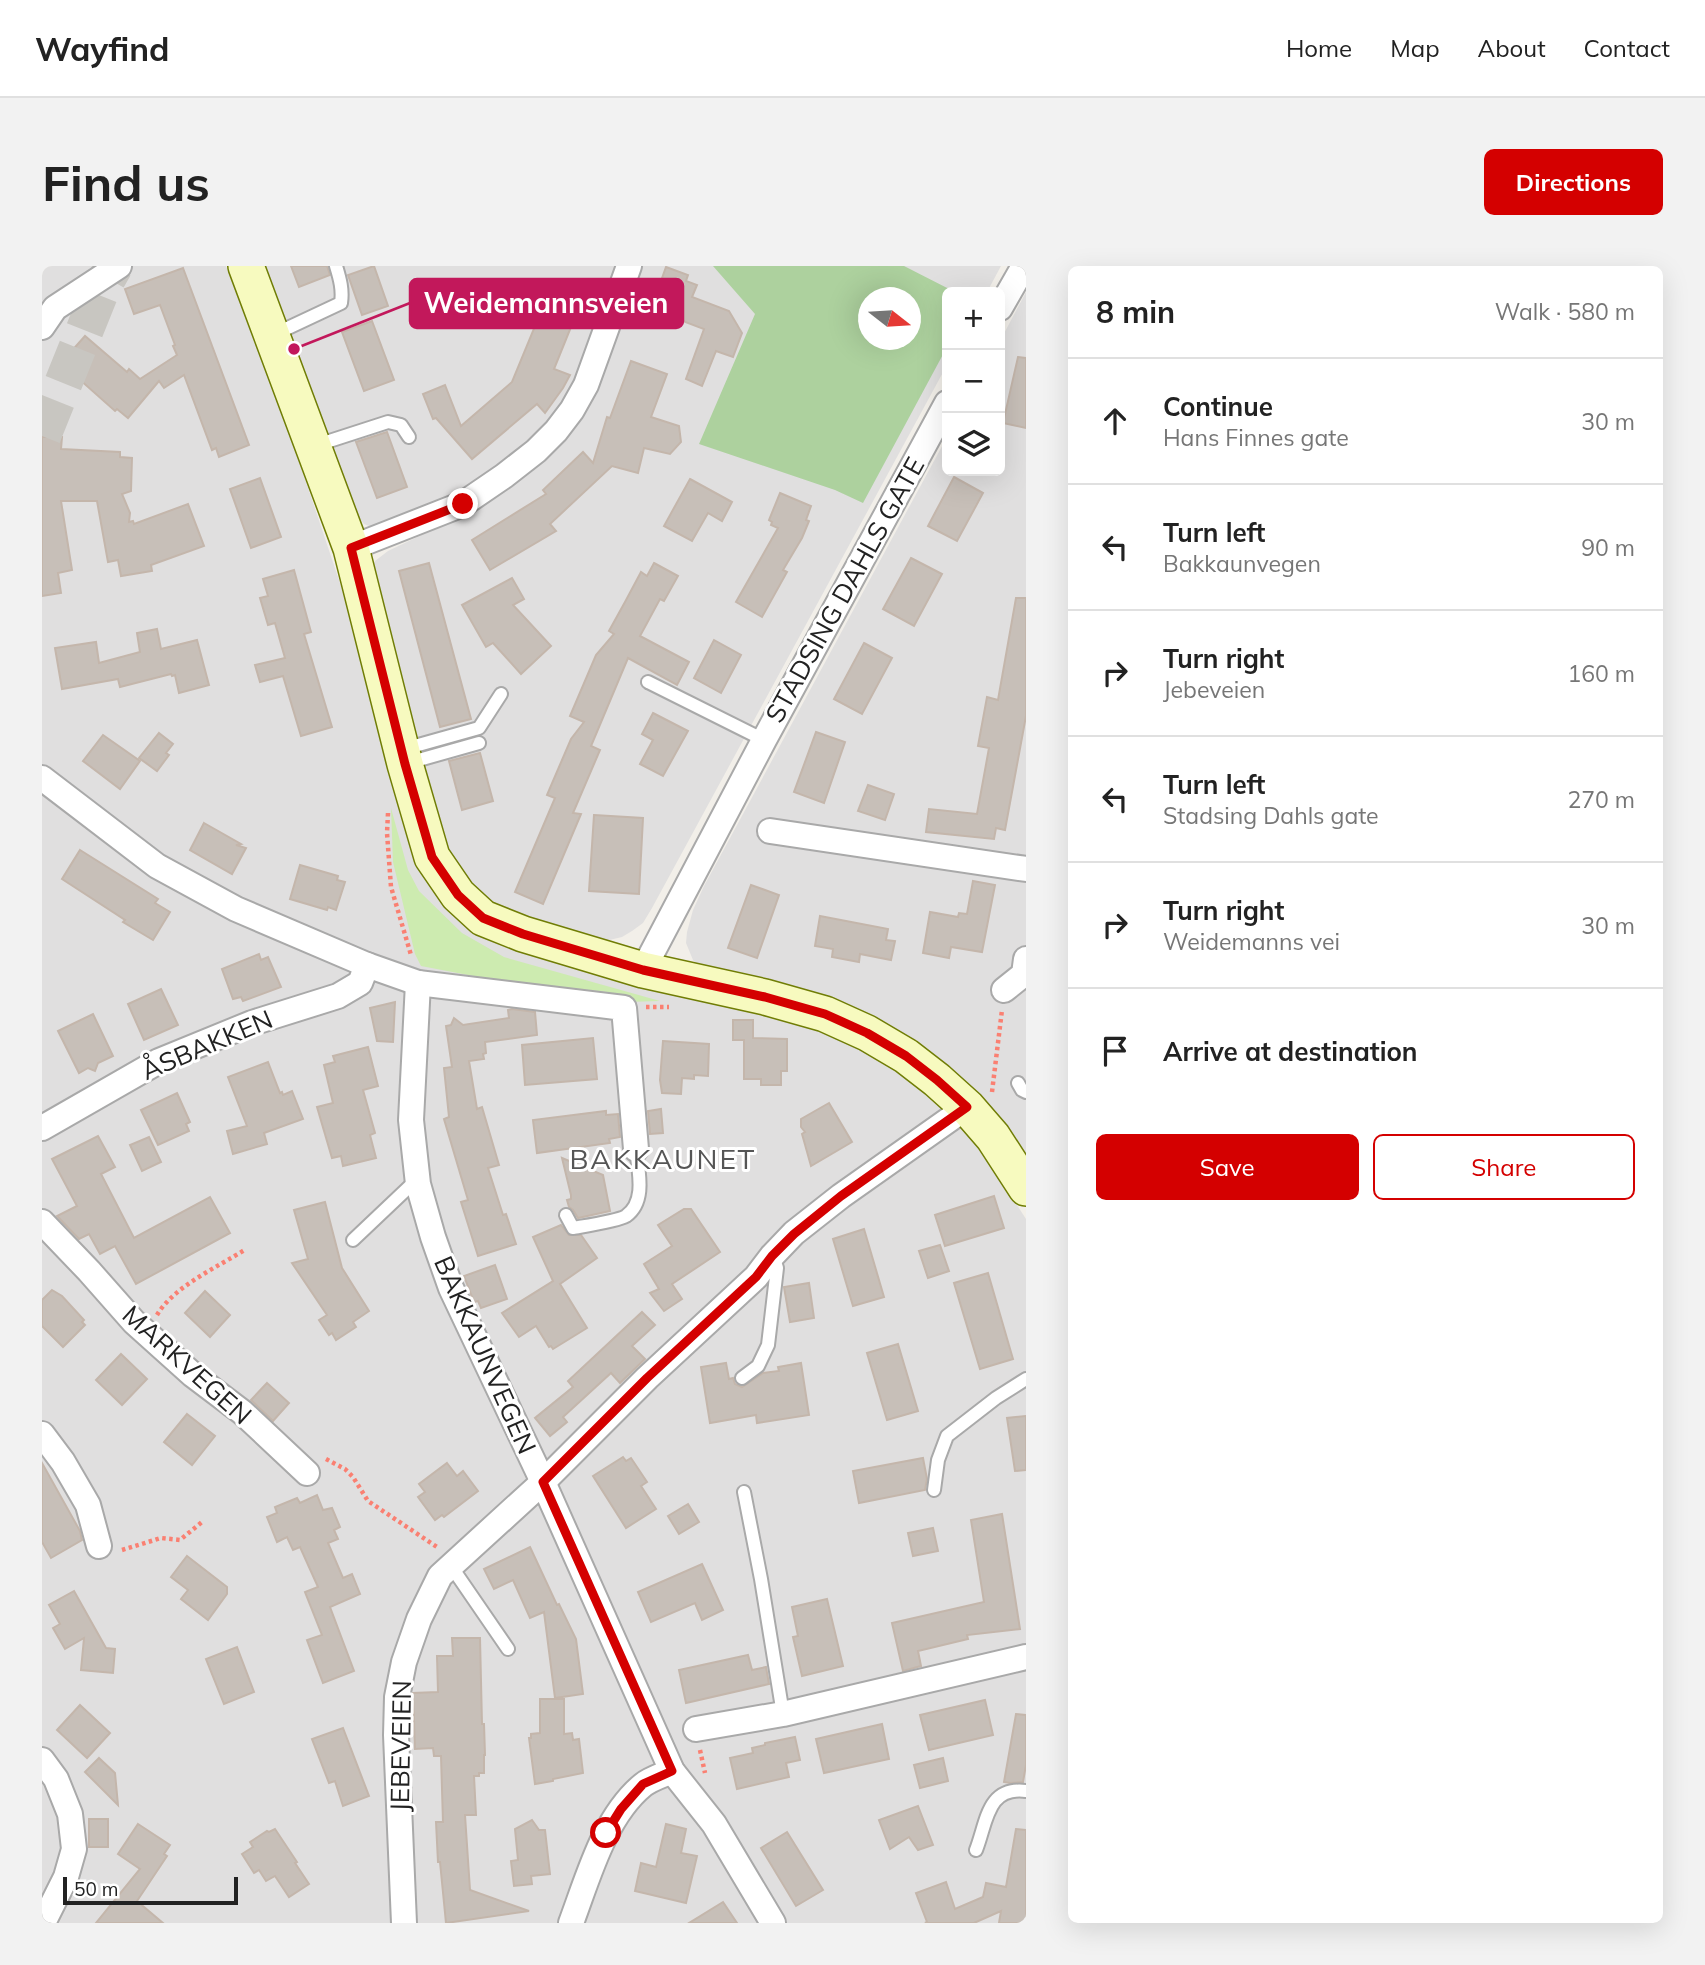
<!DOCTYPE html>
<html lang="en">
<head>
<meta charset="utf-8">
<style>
  body { margin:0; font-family:Mulish,sans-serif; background:#f2f2f2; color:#222 }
  .controls { position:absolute; right:21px; top:21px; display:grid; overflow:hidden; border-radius:10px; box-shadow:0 7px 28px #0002 }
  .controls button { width:63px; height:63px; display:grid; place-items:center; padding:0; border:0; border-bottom:2px solid #e0e0e0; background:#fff; color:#222; font:35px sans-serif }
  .compass { position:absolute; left:816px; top:21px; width:63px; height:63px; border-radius:50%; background:#fff; box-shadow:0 7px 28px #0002; rotate:107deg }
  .scale { position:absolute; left:21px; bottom:18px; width:175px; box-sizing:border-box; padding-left:7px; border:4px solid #222; border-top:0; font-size:19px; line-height:24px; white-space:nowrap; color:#222; -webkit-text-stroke:5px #fff; paint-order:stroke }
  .stop { position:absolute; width:21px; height:21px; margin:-16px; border:5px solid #d40000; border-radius:50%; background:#fff }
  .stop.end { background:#d40000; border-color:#fff; box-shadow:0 2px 7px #0008 }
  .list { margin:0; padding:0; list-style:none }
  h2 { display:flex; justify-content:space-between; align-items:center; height:91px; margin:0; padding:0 28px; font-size:30px }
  h2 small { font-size:23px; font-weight:400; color:#767676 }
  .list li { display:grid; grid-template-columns:46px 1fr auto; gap:21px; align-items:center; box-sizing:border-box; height:126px; padding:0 28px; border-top:2px solid #e0e0e0 }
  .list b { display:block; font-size:26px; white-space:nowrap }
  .list p { margin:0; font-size:23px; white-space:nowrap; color:#767676 }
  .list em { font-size:23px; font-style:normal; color:#767676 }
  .actions { display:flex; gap:14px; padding:21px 28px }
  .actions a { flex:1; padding:16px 0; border:2px solid #d40000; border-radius:10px; text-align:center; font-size:24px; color:#d40000 }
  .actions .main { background:#d40000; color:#fff }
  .icon { flex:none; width:38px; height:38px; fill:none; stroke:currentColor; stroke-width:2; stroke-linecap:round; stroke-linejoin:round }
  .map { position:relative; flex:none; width:984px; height:1657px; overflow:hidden; border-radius:10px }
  header { display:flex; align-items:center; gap:42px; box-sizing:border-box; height:98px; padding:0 35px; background:#fff; border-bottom:2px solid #e0e0e0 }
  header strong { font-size:33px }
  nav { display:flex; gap:38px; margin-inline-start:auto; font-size:24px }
  .intro { display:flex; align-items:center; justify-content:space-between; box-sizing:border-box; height:168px; padding:0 42px }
  h1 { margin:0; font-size:49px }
  .button { padding:18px 32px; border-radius:10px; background:#d40000; color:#fff; font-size:24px; font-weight:700 }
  main { display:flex; gap:42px; padding:0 42px }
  aside { flex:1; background:#fff; border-radius:10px; box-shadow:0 7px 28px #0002 }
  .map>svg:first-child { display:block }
  .residential { fill:#e0dfdf; fill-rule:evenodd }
  .grass { fill:#cdebb0 }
  .forest { fill:#add19e; fill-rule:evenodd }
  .building { fill:#c7bfb8; stroke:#c4b6ab; stroke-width:2 }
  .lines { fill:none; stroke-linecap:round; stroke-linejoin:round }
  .trunk-tunnel { stroke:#c8c6c1; stroke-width:38; stroke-dasharray:38 19; stroke-linecap:butt }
  .service-casing { stroke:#a9a9a9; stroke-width:16 }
  .minor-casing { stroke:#a9a9a9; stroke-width:28 }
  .secondary-casing { stroke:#707d05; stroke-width:38 }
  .path { stroke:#fa8072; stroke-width:4.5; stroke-dasharray:3.5 3.5; stroke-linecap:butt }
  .service { stroke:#fff; stroke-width:12 }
  .minor { stroke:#fff; stroke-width:24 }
  .secondary { stroke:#f7fabf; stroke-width:35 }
  .route { stroke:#d40000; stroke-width:9 }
  .labels { text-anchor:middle; stroke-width:6; stroke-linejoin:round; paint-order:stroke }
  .street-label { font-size:26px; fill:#222; stroke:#fff }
  .neighbourhood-label { font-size:28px; letter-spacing:2px; fill:#555; stroke:#fff }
  .leader { fill:none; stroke:#c2185b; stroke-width:2.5 }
  .callout-dot { fill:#c2185b; stroke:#fff; stroke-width:2.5 }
  .callout { fill:#c2185b; stroke:#c2185b; stroke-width:2.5 }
  .callout-label { font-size:28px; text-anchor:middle; font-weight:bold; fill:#fff }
</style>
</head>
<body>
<header>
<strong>Wayfind</strong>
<nav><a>Home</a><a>Map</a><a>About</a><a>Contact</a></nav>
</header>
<div class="intro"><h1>Find us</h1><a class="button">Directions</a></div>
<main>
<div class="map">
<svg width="984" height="1657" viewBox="0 0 984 1657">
  <rect width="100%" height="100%" fill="#f2efe9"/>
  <g class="residential">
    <polygon points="0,0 184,0 249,171 303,332 350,516 375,599 390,624 408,644 460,678 510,695 599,719 743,750 795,768 873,815 938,882 984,953 984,1657 0,1657"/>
    <polygon points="222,0 576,0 531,121 506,157 475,187 421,227 332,262 322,258 316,250"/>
    <path d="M598,0H959L945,26H905V99L610,642L601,657L590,665L580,671L563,675L535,672L446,638L409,597L329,303L333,295L346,285L413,253L486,204ZM827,32H869V74H827Z"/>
    <polygon points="984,26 984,891 928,825 658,702 651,694 644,677 645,666 651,644 662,620 905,171 905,205 958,205 958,75"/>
  </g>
  <polygon class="grass" points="349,542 366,604 377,625 420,667 462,691 618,735 584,736 579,731 565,726 447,713 379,700 373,688 351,596"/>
  <path class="forest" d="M671,0H862L913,26H905V81L821,237L793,224L657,178L713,48ZM827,32H869V74H827Z"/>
  <g class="building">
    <polygon points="249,0 285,0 288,9 257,21"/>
    <polygon points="332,0 346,40 320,49 306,9"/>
    <polygon points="624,1 646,9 644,15 655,19 650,31 687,45 700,67 691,91 674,85 660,120 644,113 662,63 609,43"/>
    <polygon points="141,2 207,179 177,191 174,182 170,184 142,109 122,122 117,115 86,152 75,143 73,145 19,97 43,70 85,106 87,103 98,113 135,89 131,80 133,79 118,39 92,48 83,23"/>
    <polygon points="498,48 529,61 512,103 528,109 521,122 503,147 495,138 430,193 394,152 391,153 381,128 403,119 419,160 470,116"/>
    <polygon points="330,55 352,114 322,125 300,66"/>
    <polygon points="976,91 984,92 984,162 961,157"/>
    <polygon points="589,95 625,108 609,151 637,160 639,176 628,188 602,182 596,207 570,200 508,258 514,265 448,304 430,274 504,228 501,224 541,186 551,197 565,151 568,152"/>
    <polygon points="345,166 365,221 335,232 314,176"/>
    <polygon points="0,171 20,171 19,183 78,186 78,191 90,192 89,225 80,228 88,247 87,256 91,255 92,258 146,238 162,280 109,299 110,305 79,310 76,294 66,296 55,235 19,235 30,304 16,307 19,327 0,330"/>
    <polygon points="912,211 941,227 915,275 886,260"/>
    <polygon points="218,212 239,271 209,282 188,223"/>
    <polygon points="648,213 690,236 680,255 666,247 650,275 622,260"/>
    <polygon points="738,227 769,240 764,254 767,255 760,272 741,304 745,306 720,351 694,336 736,262 729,259 730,256 727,254"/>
    <polygon points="869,292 900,308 872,360 841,343"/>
    <polygon points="387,297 429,453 398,461 357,305"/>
    <polygon points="612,297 636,310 622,335 618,333 598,370 647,396 635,419 586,392 549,480 558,484 531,547 539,548 501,638 473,626 513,532 505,529 529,473 542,456 528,450 554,389 572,368 567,365 583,336 599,306 605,310"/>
    <polygon points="252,304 269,366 262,368 290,461 259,470 241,410 218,416 213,399 243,392 233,357 226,359 218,332 226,330 221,313"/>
    <polygon points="470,312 482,333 471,339 509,380 479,408 451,377 444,381 420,339"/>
    <polygon points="974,332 984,332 984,450 963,564 954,562 952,573 884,566 887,543 935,548 947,482 936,480 945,431 956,434"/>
    <polygon points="115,363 119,383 155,374 167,419 137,427 133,409 130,410 129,408 78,421 76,413 20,423 13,382 54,376 57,397 98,386 95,367"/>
    <polygon points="672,374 699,389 679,427 652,412"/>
    <polygon points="822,377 850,392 820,448 792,433"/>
    <polygon points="611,447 646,465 621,510 598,498 611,474 600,468"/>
    <polygon points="774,466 803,476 782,537 752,526"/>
    <polygon points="117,467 131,478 124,487 127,489 115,505 97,492"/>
    <polygon points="61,469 98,495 78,523 41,495"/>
    <polygon points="438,487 451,535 420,544 407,495"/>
    <polygon points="826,519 852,528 843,554 816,545"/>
    <polygon points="552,549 601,552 597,628 547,625"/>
    <polygon points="162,557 199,578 194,579 204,582 190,608 148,584"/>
    <polygon points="38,584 116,633 113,637 128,646 111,674 81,656 83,654 20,613"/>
    <polygon points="258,599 296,610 295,614 303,616 294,644 286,641 285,644 248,633"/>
    <polygon points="931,615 953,619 940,686 909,681 907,692 881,687 888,646 916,651 917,647 925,648"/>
    <polygon points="709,619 737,629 715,692 686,682"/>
    <polygon points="778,650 846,663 844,674 853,675 849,694 818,688 817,696 790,691 791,683 773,680"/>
    <polygon points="217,688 219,694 226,691 239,721 201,735 199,731 191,733 180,703"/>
    <polygon points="119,723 136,759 102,774 86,738"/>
    <polygon points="353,736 351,776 335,775 328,742"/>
    <polygon points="470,743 493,746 495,769 443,776 444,787 441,788 442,793 427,795 435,843 440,841 457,899 446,902 461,949 464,948 474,978 436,990 419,936 426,934 402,853 407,851 402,802 410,801 404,760 409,759 412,752 421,759 467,752 466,744"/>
    <polygon points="51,748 71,790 56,797 53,805 46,802 37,807 16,765"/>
    <polygon points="691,754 711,754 711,772 745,773 745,805 739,805 739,819 719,819 719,813 702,813 702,774 691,774"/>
    <polygon points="551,772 555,813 483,819 480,779"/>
    <polygon points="621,775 667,778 666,810 652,809 652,813 640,812 639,828 620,827 618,814"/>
    <polygon points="326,781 336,820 321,824 333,867 328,869 334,892 301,900 299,890 290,892 275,841 291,837 282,799 293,796 291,790"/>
    <polygon points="226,796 238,827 240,826 241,829 250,825 261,853 222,867 225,878 191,888 185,865 205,860 186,811"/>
    <polygon points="135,827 148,856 144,858 147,865 116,879 99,844"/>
    <polygon points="787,837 810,876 769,900 760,868 763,866 759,861 759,853"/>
    <polygon points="619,843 621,867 608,868 606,845"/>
    <polygon points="564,845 564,849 576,848 578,871 567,873 568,877 495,887 491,854"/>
    <polygon points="56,870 73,901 59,908 92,972 168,931 188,967 94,1018 73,980 58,988 47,968 37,973 15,950 35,940 10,893"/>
    <polygon points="107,871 119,896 100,905 88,879"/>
    <polygon points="520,892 561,909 568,945 536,952 531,944 527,941 525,934 529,933 529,929"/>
    <polygon points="952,930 962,962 903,980 893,949"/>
    <polygon points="283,936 300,1002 327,1045 311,1056 314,1061 294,1074 290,1067 287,1069 277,1054 285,1049 250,997 266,993 252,944"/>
    <polygon points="642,943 649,943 678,986 630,1018 640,1033 622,1045 608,1027 617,1023 602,998 630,980 616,959"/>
    <polygon points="519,959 527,969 539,969 555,992 518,1018 545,1062 511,1083 509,1080 507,1081 494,1060 477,1071 460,1047 511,1015 491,971"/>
    <polygon points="822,963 842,1031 811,1040 791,973"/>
    <polygon points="898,979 907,1005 886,1012 877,985"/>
    <polygon points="453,999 465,1033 439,1042 436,1035 432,1036 422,1010"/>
    <polygon points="946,1007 971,1093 938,1103 912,1017"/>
    <polygon points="767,1017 772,1052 748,1056 742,1021"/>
    <polygon points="10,1024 20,1030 42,1054 40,1056 43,1059 21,1081 0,1060 0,1034"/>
    <polygon points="163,1025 188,1049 168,1071 143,1047"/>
    <polygon points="600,1046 613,1059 590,1080 603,1093 578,1117 569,1107 521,1151 525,1156 508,1170 493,1152 531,1121 526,1115"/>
    <polygon points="856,1078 876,1145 845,1154 825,1087"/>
    <polygon points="79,1088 105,1113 80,1139 54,1114"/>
    <polygon points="684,1097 687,1113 691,1112 693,1118 700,1121 721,1107 737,1105 736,1101 759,1097 767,1149 715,1157 714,1149 668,1157 659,1101"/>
    <polygon points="225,1117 247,1137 231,1155 209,1134"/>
    <polygon points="145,1148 173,1170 150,1199 122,1176"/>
    <polygon points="984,1150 984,1204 973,1205 965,1152"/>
    <polygon points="581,1191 584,1195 589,1192 605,1216 599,1220 614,1243 584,1262 551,1210"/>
    <polygon points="881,1192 885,1213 883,1224 817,1237 811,1205"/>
    <polygon points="0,1197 38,1265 40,1274 9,1292 0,1276"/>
    <polygon points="405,1197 415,1210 421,1205 436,1225 402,1251 400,1249 393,1254 376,1231 383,1226 377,1218"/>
    <polygon points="275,1229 281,1244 290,1242 298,1261 292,1264 296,1273 286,1277 301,1312 310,1308 318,1328 288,1341 312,1405 281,1417 265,1374 280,1369 263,1326 276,1321 258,1281 251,1284 245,1271 235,1276 225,1251 235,1247 233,1241 255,1232 258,1237"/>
    <polygon points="646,1238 657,1256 637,1268 626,1250"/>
    <polygon points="960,1248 978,1363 925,1369 926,1373 876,1385 879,1400 861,1405 850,1357 942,1336 929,1254"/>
    <polygon points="891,1262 896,1285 871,1290 866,1267"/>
    <polygon points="488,1281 515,1339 517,1338 534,1373 541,1428 513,1432 502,1346 488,1352 471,1314 452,1323 442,1303"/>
    <polygon points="145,1290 185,1321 185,1328 166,1354 139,1333 146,1324 129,1311"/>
    <polygon points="660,1298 681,1344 660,1354 653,1337 609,1356 596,1326"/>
    <polygon points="32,1325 64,1382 73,1383 71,1407 39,1404 42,1372 23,1383 11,1362 18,1358 7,1339"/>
    <polygon points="785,1333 801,1400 760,1410 751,1371 756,1370 750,1341"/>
    <polygon points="410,1372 438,1372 440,1458 442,1458 443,1489 442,1489 442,1507 437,1507 437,1510 432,1510 434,1549 423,1549 428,1624 487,1645 404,1657 398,1596 396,1596 394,1556 401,1556 399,1490 392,1490 391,1482 373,1483 371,1427 396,1426 395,1390 411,1390"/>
    <polygon points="195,1381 212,1426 182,1438 164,1393"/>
    <polygon points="706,1389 710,1404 724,1401 727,1418 644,1437 637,1404"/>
    <polygon points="498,1433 522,1433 522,1468 530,1467 531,1474 537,1473 541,1507 511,1513 511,1515 493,1518 487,1472 489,1472 489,1468 498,1467"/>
    <polygon points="943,1434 951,1469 887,1484 878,1449"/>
    <polygon points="38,1439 68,1467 45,1492 15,1464"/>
    <polygon points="974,1448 984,1449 984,1499 981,1516 968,1517 962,1516"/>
    <polygon points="840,1458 847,1493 782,1507 774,1473"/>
    <polygon points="301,1462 327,1530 301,1540 293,1515 287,1517 270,1473"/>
    <polygon points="753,1471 758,1494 744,1497 747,1511 695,1523 688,1492 711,1487 710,1482 723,1479 723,1477"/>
    <polygon points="57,1492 73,1507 76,1539 43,1506"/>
    <polygon points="901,1492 906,1515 878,1522 872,1499"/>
    <polygon points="876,1540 891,1579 876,1584 867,1571 848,1583 837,1554"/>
    <rect x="47" y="1553" width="19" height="28"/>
    <polygon points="490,1554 497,1564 503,1564 508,1608 489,1610 490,1618 472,1620 469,1595 476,1594 473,1563"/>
    <polygon points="96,1558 128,1579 122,1588 125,1590 95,1635 121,1657 54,1657 98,1603 76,1588"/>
    <polygon points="624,1558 644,1563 639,1587 655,1590 644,1637 593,1625 599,1597 614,1601"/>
    <polygon points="233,1563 255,1596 253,1597 267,1618 247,1631 233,1610 224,1615 217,1604 212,1607 200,1588 211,1581 208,1576 225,1565 227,1566"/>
    <polygon points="974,1563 984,1564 984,1657 957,1657 959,1645 932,1657 883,1657 885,1656 874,1627 904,1616 913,1643 941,1631 944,1617 964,1621"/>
    <polygon points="745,1566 781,1624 754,1640 719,1582"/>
    <polygon points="681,1636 695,1657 647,1657"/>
  </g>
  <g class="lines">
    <polyline class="trunk-tunnel" points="0,170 60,21 72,0"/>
    <defs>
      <g id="service">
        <path d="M233,68L299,37C301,24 298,13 294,0"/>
        <polyline points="275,179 346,156 359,159 367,171"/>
        <polyline points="606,416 722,474"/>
        <polyline points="362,483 437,462 459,428"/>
        <polyline points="366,497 437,477"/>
        <polyline points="976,817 980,824 984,826"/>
        <path d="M524,949L531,962C542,960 576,955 584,950C605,935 596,904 594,883"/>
        <polyline points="311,974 368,920 376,918"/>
        <polyline points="700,1112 716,1100 726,1079 735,1002 731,990"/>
        <polyline points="892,1224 896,1194 905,1170 954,1132 984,1113"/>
        <polyline points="702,1226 719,1313 741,1448"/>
        <polyline points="409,1300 466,1383"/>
        <path d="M934,1584C945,1556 945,1520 984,1525"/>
      </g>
      <g id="minor">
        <polyline points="958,42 982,0"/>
        <polyline points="0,61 13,42 77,0"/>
        <polyline points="309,282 421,238 462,210 494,185 514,165 530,144 544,119 587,0"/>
        <polyline points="0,512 115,600 194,643 325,699 376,717 582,742 594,883"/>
        <polyline points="728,565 984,603"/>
        <polyline points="601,704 722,474 905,137"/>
        <polyline points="376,717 369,854 376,918 391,971 409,1022 501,1216 630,1505 672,1558 731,1657"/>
        <polyline points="962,724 982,708 984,693"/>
        <polyline points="0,862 117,795 210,757 296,730 318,717 325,699"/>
        <polyline points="0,956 47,1005 92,1056 151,1109 200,1146 265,1207"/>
        <polyline points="0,1168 21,1196 46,1239 57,1280"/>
        <polyline points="654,1463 741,1448 984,1391"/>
        <polyline points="0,1494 14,1513 28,1548 32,1583 24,1611 1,1657"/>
        <polyline points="362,1657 354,1469 355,1431 362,1396 377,1353 398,1310 501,1216 605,1112 714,1011 730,990 752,967 799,930 925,841"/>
        <path d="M529,1657C546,1612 562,1551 601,1519C608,1513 621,1509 630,1505"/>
      </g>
      <polyline id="secondary" points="204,0 309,282 363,498 390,591 416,629 441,652 481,668 601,704 723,731 783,748 825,767 864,790 895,814 925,841 951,871 984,922"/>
    </defs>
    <use href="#service" class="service-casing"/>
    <use href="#minor" class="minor-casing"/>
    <use href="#secondary" class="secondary-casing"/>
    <g class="path">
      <polyline points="346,547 345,567 349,621 369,689"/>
      <polyline points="604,741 627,741"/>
      <polyline points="950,826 960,744"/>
      <path d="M115,1049C132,1020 176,1001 204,983"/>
      <polyline points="284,1193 303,1203 311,1211 326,1235 395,1281"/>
      <polyline points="80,1284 119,1272 138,1274 160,1256"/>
      <polyline points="658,1484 663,1507"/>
    </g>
    <use href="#service" class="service"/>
    <use href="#minor" class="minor"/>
    <use href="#secondary" class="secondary"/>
  </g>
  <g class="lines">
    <polyline class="route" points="421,238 309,282 363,498 390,591 416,629 441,652 481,668 601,704 723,731 783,748 825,767 864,790 895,814 925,841 799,930 752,968 730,990 714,1011 605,1112 501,1216 630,1505 601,1518 579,1543 564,1567"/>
  </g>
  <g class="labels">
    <g class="street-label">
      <text transform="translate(803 324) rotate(-61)" y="9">STADSING DAHLS GATE</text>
      <text transform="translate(165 779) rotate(-23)" y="9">ÅSBAKKEN</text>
      <text transform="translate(443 1089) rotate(66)" y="9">BAKKAUNVEGEN</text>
      <text transform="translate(145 1099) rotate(42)" y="9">MARKVEGEN</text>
      <text transform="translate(359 1480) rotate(-89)" y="9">JEBEVEIEN</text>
    </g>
    <g class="neighbourhood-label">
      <text x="621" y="903">BAKKAUNET</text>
    </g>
  </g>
  <path class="leader" d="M252 83L368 37"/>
  <circle class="callout-dot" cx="252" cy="83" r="7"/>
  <rect class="callout" x="368" y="13" width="273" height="49" rx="7"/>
  <g class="callout-label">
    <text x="504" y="47">Weidemannsveien</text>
  </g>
</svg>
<div class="controls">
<button>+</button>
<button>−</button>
<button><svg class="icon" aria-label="layers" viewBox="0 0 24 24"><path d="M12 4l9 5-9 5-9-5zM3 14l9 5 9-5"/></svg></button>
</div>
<svg class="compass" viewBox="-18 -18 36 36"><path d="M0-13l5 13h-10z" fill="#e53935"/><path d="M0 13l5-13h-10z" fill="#767676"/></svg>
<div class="scale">50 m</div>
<div class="stop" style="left:564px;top:1567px"></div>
<div class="stop end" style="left:421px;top:238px"></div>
</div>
<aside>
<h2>8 min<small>Walk · 580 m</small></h2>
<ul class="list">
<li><svg class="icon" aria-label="ahead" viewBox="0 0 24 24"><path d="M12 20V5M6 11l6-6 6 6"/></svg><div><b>Continue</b><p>Hans Finnes gate</p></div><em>30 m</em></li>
<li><svg class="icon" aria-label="left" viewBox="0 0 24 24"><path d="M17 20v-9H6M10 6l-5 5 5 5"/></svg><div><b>Turn left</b><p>Bakkaunvegen</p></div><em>90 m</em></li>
<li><svg class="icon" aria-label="right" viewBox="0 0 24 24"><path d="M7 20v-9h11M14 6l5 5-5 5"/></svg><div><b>Turn right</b><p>Jebeveien</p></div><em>160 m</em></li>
<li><svg class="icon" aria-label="left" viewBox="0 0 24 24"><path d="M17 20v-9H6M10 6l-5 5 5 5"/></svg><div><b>Turn left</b><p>Stadsing Dahls gate</p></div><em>270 m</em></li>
<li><svg class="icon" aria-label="right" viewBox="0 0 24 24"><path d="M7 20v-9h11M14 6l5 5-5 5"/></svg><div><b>Turn right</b><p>Weidemanns vei</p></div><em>30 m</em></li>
<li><svg class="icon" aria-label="arrive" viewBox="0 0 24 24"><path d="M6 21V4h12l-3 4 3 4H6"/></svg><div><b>Arrive at destination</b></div></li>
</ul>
<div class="actions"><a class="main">Save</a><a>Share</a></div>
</aside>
</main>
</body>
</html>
